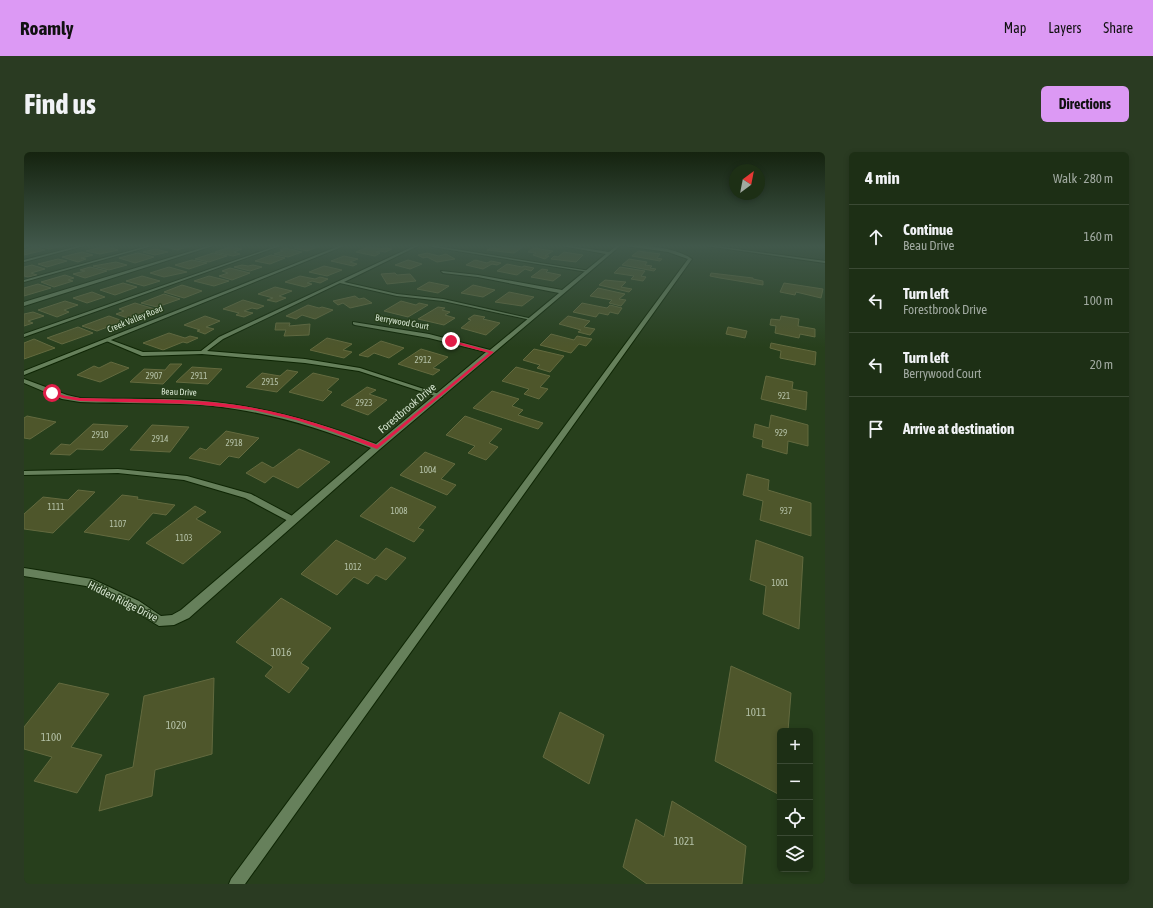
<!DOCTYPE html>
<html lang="en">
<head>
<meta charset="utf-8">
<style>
  body { margin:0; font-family:"Asap Condensed",sans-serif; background:#2a3b22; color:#f1f3f6 }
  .controls { position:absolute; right:12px; bottom:12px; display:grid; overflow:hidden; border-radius:6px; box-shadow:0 2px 6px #0003 }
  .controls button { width:36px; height:36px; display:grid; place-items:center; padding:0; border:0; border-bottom:1px solid #3b4a34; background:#1d2f15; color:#f1f3f6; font:20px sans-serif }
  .compass { position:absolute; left:705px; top:12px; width:36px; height:36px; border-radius:50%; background:#1d2f15; box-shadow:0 2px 6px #0003; rotate:32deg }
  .stop { position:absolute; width:12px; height:12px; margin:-9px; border:3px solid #e11d48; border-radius:50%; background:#fff }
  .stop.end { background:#e11d48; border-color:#fff; box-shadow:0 1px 4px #0008 }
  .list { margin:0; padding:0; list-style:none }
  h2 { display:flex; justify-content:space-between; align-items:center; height:52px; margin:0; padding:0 16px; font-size:17px }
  h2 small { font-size:13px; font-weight:400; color:#a0a9a0 }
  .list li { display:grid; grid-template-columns:26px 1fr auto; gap:12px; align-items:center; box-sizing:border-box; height:64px; padding:0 16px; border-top:1px solid #3b4a34 }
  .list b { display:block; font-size:15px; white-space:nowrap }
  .list p { margin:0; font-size:13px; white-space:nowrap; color:#a0a9a0 }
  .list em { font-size:13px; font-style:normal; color:#a0a9a0 }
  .icon { flex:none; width:22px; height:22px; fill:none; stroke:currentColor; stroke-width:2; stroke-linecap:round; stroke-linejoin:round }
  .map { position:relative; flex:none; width:801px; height:732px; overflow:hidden; border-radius:6px }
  header { display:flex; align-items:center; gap:24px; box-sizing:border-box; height:56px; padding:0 20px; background:#dc99f4; color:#111 }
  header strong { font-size:19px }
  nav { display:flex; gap:22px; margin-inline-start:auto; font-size:14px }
  .intro { display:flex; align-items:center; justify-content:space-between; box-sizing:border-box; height:96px; padding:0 24px }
  h1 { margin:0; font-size:28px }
  .button { padding:10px 18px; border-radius:6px; background:#dc99f4; color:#111; font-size:14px; font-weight:700 }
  main { display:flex; gap:24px; padding:0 24px }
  aside { flex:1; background:#1d2f15; border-radius:6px; box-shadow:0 2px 6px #0003 }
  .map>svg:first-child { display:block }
  .building { fill:#4e562b; stroke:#636a3f }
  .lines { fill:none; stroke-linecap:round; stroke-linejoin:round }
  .service-casing { stroke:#0e2504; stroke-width:2 }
  .minor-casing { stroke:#0e2504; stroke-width:2 }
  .tertiary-casing { stroke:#0e2504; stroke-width:2 }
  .service { fill:#66805b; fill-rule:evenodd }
  .minor { fill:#66805b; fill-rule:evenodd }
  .tertiary { fill:#66805b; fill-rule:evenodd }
  .route { fill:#e11d48 }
  .labels { text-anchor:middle; stroke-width:3; stroke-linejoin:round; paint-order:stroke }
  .far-street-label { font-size:9px; fill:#d6e5d0; stroke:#273f1c }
  .number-label { font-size:9px; fill:#b4c1a7 }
  .street-label { font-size:11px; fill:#d6e5d0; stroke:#273f1c }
  .near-number-label { font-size:11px; fill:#b4c1a7 }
</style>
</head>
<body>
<header>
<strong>Roamly</strong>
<nav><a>Map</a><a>Layers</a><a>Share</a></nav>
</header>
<div class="intro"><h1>Find us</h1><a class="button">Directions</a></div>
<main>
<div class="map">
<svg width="801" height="732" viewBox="0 0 801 732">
  <rect width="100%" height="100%" fill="#273f1c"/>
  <g class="building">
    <polygon points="16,94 39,94 25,97"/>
    <polygon points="81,94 94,98 76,102 62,99"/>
    <polygon points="138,94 167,94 153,98"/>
    <polygon points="277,94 296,94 283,99 270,96"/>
    <polygon points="479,94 489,94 499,95 490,101 463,98 467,96 474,97"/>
    <polygon points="11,95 21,98 0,103 0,98"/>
    <polygon points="206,95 218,97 210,100 216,102 209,104 191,100"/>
    <polygon points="344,95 357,97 361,96 368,97 361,100 356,99 352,100 356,101 351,104 332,100"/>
    <polygon points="261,96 278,100 264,105 250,102 259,99 256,98"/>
    <polygon points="510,96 529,99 521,104 525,104 521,107 509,103 512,101 504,100"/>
    <polygon points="131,97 144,100 131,103 119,100"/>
    <polygon points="614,99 636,102 633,106 638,107 636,109 608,104"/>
    <polygon points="58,100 69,103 57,106 62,107 54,110 38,105"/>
    <polygon points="540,100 559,103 552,110 527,107 530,104 534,105"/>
    <polygon points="114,101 130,105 111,111 95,106"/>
    <polygon points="189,101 203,104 185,110 171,107"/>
    <polygon points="403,101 415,104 422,102 431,107 413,110 403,105 399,106 394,103"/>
    <polygon points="247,103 261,106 246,112 231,109"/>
    <polygon points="320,104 334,107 326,110 333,112 329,114 307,109"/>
    <polygon points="34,107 43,109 23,115 14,112"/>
    <polygon points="605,107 623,110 621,113 628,114 626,116 632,117 630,119 598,113"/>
    <polygon points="168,108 183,111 165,117 151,113"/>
    <polygon points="384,108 398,112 386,117 371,113"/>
    <polygon points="451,108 463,111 467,109 477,111 473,113 468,112 459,117 442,113"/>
    <polygon points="92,110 103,113 85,118 69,114"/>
    <polygon points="483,112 498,115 500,114 510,116 507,119 501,117 493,123 473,119"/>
    <polygon points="8,113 21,117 7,121 13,123 4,125 0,124 0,115"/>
    <polygon points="218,113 224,114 229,113 238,115 226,119 210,115"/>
    <polygon points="300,114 318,118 303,124 285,120"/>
    <polygon points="66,115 83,119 61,126 49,122 61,119 56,118"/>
    <polygon points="145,115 163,120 140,125 126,121"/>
    <polygon points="596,115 621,119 617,124 622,125 619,129 607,127 610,124 590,121"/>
    <polygon points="206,116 226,121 208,128 195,124 204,121 198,119"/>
    <polygon points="518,117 524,118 522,120 537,123 529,129 507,125"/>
    <polygon points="371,121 373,123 386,122 392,129 363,132 357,122"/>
    <polygon points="687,121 729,126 729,127 739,129 739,133 696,126 686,124"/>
    <polygon points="41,123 50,126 44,128 49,129 30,135 17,130"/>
    <polygon points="118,124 136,129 120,134 102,129"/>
    <polygon points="185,124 205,129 190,134 170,129"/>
    <polygon points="276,124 291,127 296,125 304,127 296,131 288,129 283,131 288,132 281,135 261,130"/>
    <polygon points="581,128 602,130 597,135 608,137 605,140 575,133"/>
    <polygon points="405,130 425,134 414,141 393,137"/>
    <polygon points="99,131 113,135 91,143 76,138"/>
    <polygon points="760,131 799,137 797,146 772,140 771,143 756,140"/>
    <polygon points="14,132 27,136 0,144 0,136"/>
    <polygon points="158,133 178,139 160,146 140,140"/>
    <polygon points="449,133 471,138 459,145 437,141"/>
    <polygon points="251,135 268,139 255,144 262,146 252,150 243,148 249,146 234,142"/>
    <polygon points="574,136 601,142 595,147 602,148 597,154 585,151 588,148 566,144"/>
    <polygon points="68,140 81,145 63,151 49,146"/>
    <polygon points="485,140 510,145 498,154 471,150"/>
    <polygon points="140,142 156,147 133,155 117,151"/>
    <polygon points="331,144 335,147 340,146 348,151 326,156 319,151 314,153 309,149"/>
    <polygon points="219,148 240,154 233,157 228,156 220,159 229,161 220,165 212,163 215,161 199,157"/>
    <polygon points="41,149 54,153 40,158 45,160 33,165 14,158"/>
    <polygon points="377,149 392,153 395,151 404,153 384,165 360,159"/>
    <polygon points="111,151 131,157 106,167 92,162 100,159 95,157"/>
    <polygon points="558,151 583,156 586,153 598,156 594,162 586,160 584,163 575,161 572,165 549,160"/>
    <polygon points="284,153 295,156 298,155 309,158 291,167 278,163 272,167 262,164"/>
    <polygon points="414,155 421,156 418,158 426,160 421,163 431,166 420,173 394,167"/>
    <polygon points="9,160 20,164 4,169 9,171 0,174 0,162"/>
    <polygon points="450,163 461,165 459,167 476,171 462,183 437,176 447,168 444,167"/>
    <polygon points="85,164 99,169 73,179 58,174"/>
    <polygon points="181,164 196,169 182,175 190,177 181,182 173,179 176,178 160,173"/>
    <polygon points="544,164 566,169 560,175 571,177 566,183 554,180 557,178 535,172"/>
    <polygon points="757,164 775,167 774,174 791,177 791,185 776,182 775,186 751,181 752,174 746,173 747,167 756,168"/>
    <polygon points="252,171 266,171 265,174 286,172 285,183 260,184 262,178 251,178"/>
    <polygon points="54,175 69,181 38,192 23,186"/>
    <polygon points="704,175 723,179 721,186 702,182"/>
    <polygon points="145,181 161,186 166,184 174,186 163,191 159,190 139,198 119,191"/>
    <polygon points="527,182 550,188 553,184 568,187 562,194 555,192 547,201 516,193"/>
    <polygon points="303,186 328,192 319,198 328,200 320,206 286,198"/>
    <polygon points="10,187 31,196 0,207 0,191"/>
    <polygon points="357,189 380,196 365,206 350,201 344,205 335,203"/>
    <polygon points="747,191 792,200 791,213 756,206 757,199 746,196"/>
    <polygon points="397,197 424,205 409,216 416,218 409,223 374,212"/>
    <polygon points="510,197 540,204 526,220 513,216 516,213 499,208"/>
    <polygon points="87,210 105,216 76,230 53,223 70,214 75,216"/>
    <polygon points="146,212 158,212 139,232 106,230 120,217 141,218"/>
    <polygon points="168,215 198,217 184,232 152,230"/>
    <polygon points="492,215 526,224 516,235 524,237 515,247 500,242 505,237 478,229"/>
    <polygon points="263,218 274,220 253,240 222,235 238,221 256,224"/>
    <polygon points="289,221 315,227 303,238 308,240 299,249 265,240"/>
    <polygon points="742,224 769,230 768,237 783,240 782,258 737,247"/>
    <polygon points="343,235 352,238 345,242 363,248 344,263 317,253"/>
    <polygon points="468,239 495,247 488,254 499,258 494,263 519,271 514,277 449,256"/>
    <polygon points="747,263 784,273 784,294 764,289 763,302 738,295 739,288 729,285 731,272 745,276"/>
    <polygon points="3,264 32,270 6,287 0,286 0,266"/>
    <polygon points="441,264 478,277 465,291 474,295 462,308 444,301 451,294 422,283"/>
    <polygon points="69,272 104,274 79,298 53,297 46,303 26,302 37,292 46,293"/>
    <polygon points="128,273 165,275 146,300 106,298"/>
    <polygon points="202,279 235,286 215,306 205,304 196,313 165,306 176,296 182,298"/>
    <polygon points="275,297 306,310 274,336 249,324 241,331 222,321 238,310 249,316"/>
    <polygon points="401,300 431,312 417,327 432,333 423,343 376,323"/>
    <polygon points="723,322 745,328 744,338 787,351 787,384 736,368 739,349 719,343"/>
    <polygon points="367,335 412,355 394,376 400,378 390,390 336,364"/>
    <polygon points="54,338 71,340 29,381 0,377 0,362 19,345 44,348"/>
    <polygon points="98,343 114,345 113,347 151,353 142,363 129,361 105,388 60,380"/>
    <polygon points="171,354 182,360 172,367 197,380 159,412 122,391"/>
    <polygon points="312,388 351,408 362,396 382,406 362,428 352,423 344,432 330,425 313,443 277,422"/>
    <polygon points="732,388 779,405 775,477 739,462 742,434 726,428"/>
    <polygon points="257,446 307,476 277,511 285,516 265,541 241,524 249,515 212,490"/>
    <polygon points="707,514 767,541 764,579 756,579 756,643 691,609"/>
    <polygon points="190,526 188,602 131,618 128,644 75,659 82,623 109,615 120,544"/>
    <polygon points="35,531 85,542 47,595 78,603 53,641 10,629 28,605 0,597 0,575"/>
    <polygon points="536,560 580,583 565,632 519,605"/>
    <polygon points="648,649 722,694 718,732 623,732 599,715 612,667 640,685"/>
  </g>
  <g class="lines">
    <defs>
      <g id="service">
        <polygon points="123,94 128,94 0,130 0,128"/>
        <polygon points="252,94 256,94 0,185 0,182"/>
        <polygon points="390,94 394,94 320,130 373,142 419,147 509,167 507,168 419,149 373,144 316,131 199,187 183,199 281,207 336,216 418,243 418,245 414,245 335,219 281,211 178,202 118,204 80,188 84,187 119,200 177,199 195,185"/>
        <polygon points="407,94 412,94 566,119 564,120 408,95"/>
        <path d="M601,94C619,92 653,96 668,107L221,732H205L207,727L664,107L644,100Z"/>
        <polygon points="94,317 163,324 227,342 272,366 273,368 272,370 266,370 221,346 160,328 94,321 0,323 0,319"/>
      </g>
      <g id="minor">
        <polygon points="54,94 60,94 0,110 0,108"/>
        <polygon points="184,94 189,94 0,154 0,150"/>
        <polygon points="315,94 320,94 0,223 0,219"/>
        <path d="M538,94H546L585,100L592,94H596L356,297L165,466L150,473L135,474L107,457L62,434L0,424V416L68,427L115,449L137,464L148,463L157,458L347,296C296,276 244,260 189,254C145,250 100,252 56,250L38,247L0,231V227L43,243L56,246C101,248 146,245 190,250C246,256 300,272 352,292L462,200L405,186L331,173L329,172V170L405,182L466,198L535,141L454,125L419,121L417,119L454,123L538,138L582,102Z"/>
      </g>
      <polygon id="tertiary" points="682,94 691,94 801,109 801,111"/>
    </defs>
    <use href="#service" class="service-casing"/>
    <use href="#minor" class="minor-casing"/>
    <use href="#tertiary" class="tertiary-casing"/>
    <use href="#service" class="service"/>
    <use href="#minor" class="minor"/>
    <use href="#tertiary" class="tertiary"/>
  </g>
  <linearGradient id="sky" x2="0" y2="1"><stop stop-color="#15230f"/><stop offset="0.48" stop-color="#41584b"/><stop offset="1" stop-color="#41584b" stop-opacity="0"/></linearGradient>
  <rect width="801" height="196" fill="url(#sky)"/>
  <path class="route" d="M427,188L470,200L353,297L309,280L272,268L229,258L169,252L56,249L39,246L26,241L28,240L42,244L56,246C114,248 173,245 230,256C272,263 313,278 353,293L465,201L425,190Z"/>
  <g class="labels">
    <g class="far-street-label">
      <text transform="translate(111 167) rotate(-22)" y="3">Creek Valley Road</text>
      <text transform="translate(378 170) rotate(10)" y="3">Berrywood Court</text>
      <text transform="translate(155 240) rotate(2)" y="3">Beau Drive</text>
    </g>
    <g class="number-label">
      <text x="399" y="211">2912</text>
      <text x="130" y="227">2907</text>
      <text x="175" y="227">2911</text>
      <text x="246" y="233">2915</text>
      <text x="760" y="247">921</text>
      <text x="340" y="254">2923</text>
      <text x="757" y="284">929</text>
      <text x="76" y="286">2910</text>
      <text x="136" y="290">2914</text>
      <text x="210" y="294">2918</text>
      <text x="404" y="321">1004</text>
      <text x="32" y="358">1111</text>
      <text x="375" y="362">1008</text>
      <text x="762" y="362">937</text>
      <text x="94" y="375">1107</text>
      <text x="160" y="389">1103</text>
      <text x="329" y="418">1012</text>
      <text x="756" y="434">1001</text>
    </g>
    <g class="street-label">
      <text transform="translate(383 256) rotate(-40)" y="4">Forestbrook Drive</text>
      <text transform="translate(99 449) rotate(27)" y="4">Hidden Ridge Drive</text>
    </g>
    <g class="near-number-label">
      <text x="257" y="504">1016</text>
      <text x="732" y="564">1011</text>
      <text x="152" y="577">1020</text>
      <text x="27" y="589">1100</text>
      <text x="660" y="693">1021</text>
    </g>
  </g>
</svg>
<div class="controls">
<button>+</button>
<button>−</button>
<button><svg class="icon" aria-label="locate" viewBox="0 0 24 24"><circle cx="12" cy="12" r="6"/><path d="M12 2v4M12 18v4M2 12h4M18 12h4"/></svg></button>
<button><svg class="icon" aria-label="layers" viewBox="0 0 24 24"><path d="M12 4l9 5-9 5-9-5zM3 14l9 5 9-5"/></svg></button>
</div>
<svg class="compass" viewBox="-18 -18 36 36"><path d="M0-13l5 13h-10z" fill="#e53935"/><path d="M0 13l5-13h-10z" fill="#a0a9a0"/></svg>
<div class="stop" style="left:28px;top:241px"></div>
<div class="stop end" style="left:427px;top:189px"></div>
</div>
<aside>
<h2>4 min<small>Walk · 280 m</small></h2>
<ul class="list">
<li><svg class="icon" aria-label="ahead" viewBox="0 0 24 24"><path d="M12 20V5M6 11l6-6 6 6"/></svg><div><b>Continue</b><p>Beau Drive</p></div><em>160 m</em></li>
<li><svg class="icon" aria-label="left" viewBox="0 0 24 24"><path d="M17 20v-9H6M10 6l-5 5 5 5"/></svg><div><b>Turn left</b><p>Forestbrook Drive</p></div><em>100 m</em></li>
<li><svg class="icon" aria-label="left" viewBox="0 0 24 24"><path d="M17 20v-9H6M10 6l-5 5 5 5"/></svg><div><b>Turn left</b><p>Berrywood Court</p></div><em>20 m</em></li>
<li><svg class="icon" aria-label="arrive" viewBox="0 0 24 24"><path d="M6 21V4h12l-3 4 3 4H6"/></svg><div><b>Arrive at destination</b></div></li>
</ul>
</aside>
</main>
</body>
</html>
